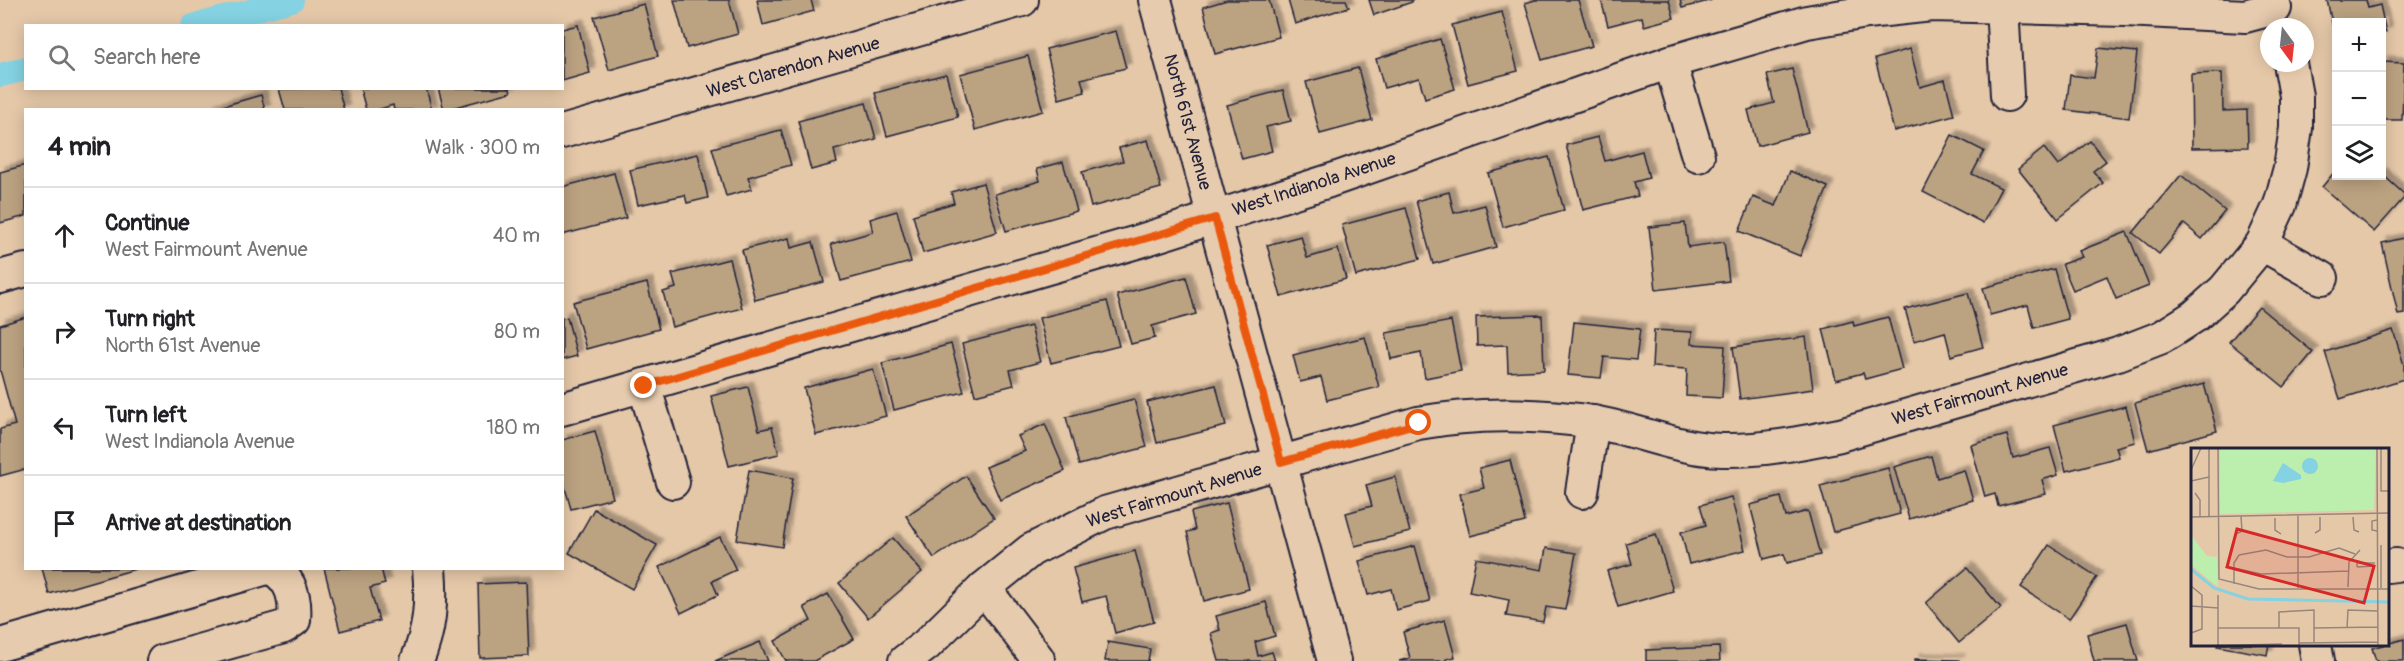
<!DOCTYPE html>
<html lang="en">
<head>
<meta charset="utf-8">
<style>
  body { margin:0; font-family:Pangolin,sans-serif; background:#f6f6f6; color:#202124 }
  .controls { position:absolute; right:18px; top:18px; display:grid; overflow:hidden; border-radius:0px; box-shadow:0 3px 15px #0003 }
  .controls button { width:54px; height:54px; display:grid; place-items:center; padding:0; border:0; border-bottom:2px solid #e0e0e0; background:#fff; color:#202124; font:30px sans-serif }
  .compass { position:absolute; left:2260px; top:18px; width:54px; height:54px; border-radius:50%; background:#fff; box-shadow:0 3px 15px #0003; rotate:165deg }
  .stop { position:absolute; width:18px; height:18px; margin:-14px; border:4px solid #ea580c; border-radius:50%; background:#fff }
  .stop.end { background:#ea580c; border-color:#fff; box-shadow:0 2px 6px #0008 }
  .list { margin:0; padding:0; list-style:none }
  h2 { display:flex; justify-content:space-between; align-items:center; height:78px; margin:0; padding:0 24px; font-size:26px }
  h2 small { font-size:20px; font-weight:400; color:#757577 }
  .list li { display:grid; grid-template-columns:39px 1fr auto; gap:18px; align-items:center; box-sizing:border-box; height:96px; padding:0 24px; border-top:2px solid #e0e0e0 }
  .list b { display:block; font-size:22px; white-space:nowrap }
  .list p { margin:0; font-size:20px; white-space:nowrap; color:#757577 }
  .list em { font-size:20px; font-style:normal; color:#757577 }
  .icon { flex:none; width:33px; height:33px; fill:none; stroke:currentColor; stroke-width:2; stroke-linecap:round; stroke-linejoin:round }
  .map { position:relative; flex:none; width:2404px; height:661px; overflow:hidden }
  .search { position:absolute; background:#fff; box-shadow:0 3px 15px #0003; left:24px; top:24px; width:540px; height:66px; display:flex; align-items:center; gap:15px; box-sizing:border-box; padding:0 21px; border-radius:0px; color:#757577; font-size:22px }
  .panel { position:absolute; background:#fff; box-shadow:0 3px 15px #0003; left:24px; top:108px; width:540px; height:462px; border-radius:0px }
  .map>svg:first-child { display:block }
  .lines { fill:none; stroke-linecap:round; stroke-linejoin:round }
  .canal { stroke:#84d2e2; stroke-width:24 }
  .building { fill:#bba281; stroke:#22223b; stroke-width:1.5; filter:url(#shadow) }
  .minor-casing { stroke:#22223b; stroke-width:36 }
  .minor { stroke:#e7cbae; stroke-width:32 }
  .route { stroke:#ea580c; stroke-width:8 }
  .labels { text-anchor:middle; stroke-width:5; stroke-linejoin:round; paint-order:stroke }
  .street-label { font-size:18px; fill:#22223b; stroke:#e7cbae }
  .inset-river { fill:none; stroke:#84d2e2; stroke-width:3 }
  .inset-road { fill:none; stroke:#97867c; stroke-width:1.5 }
  .view { fill:#d62828; fill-opacity:0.15; stroke:#d62828; stroke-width:3 }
  .inset-edge { fill:none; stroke:#22223b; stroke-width:3 }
</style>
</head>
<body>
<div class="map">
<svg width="2404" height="661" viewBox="0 0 2404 661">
  <defs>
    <filter id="shadow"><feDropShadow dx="5.5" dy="-5.5" stdDeviation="1.5" flood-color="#0004"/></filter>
  </defs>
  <rect width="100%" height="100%" fill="#e5c8a8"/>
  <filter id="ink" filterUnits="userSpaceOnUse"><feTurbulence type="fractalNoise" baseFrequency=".0167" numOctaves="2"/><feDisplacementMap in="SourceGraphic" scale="12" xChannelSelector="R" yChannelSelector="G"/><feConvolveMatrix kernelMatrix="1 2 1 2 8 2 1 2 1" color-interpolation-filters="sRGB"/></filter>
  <g filter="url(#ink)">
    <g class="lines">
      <g class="canal">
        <polyline points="193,26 292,0"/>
        <polyline points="0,75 26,69"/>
      </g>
    </g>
    <g class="building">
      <polygon points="674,0 729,0 738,34 687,48"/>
      <polygon points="757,0 811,0 814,11 763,25"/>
      <polygon points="1227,0 1269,0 1279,37 1215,54 1203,7"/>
      <polygon points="1288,0 1346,0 1349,7 1295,24"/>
      <polygon points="1369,0 1412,0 1412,2 1374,15"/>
      <polygon points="1535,0 1578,0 1592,46 1542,60 1525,3"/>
      <polygon points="1601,0 1669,0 1674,18 1644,26 1642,17 1608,26"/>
      <polygon points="1680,0 1712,0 1682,8"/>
      <polygon points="2327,0 2366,0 2368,8 2380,5 2386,32 2382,34 2382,22 2336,22 2336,42"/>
      <polygon points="644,4 658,56 609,70 594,17"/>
      <polygon points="1502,12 1518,71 1468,84 1452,25"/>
      <polygon points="578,25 590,73 562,81 562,29"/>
      <polygon points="1116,31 1126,68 1081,79 1085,92 1059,99 1046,49"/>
      <polygon points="1440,39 1455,89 1425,98 1419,78 1384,88 1376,59"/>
      <polygon points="2098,48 2137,52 2129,118 2066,110 2070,75 2094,78"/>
      <polygon points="1910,49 1920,87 1945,80 1954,115 1894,131 1875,59"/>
      <polygon points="1028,56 1043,111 975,130 960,74"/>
      <polygon points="2382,62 2404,63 2402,120 2382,120"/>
      <polygon points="1358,68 1372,120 1320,134 1306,82"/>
      <polygon points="1792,69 1808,132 1757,146 1748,110 1774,103 1767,75"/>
      <polygon points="2222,73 2223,111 2247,110 2248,147 2192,148 2191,74"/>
      <polygon points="946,74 958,117 887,136 875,93"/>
      <polygon points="338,88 344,110 285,110 279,89"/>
      <polygon points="360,88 426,88 432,110 394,110 393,105 377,110 366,110"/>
      <polygon points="438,88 510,88 511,92 444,110"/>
      <polygon points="1283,90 1291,121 1266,127 1272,151 1242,159 1227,105"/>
      <polygon points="261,95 265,110 209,110"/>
      <polygon points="866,103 876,139 834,150 837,163 811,170 798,121"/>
      <polygon points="781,130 791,165 748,177 752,189 726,196 712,148"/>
      <polygon points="1952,135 1984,151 1972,174 2001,188 1983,223 1923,192"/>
      <polygon points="1598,137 1605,161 1642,151 1649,178 1634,182 1638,196 1583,210 1566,145"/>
      <polygon points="1148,140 1161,188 1091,207 1082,172 1123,161 1119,148"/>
      <polygon points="2090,141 2106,161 2093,171 2103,183 2058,219 2018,169 2044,148 2058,166"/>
      <polygon points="698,154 708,198 687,203 685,195 638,205 630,170"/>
      <polygon points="1549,157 1564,210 1503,227 1488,173"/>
      <polygon points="1063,162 1077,211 1006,231 995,194 1040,181 1037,169"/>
      <polygon points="26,165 26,216 0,223 0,172"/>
      <polygon points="2336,170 2336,176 2382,174 2404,194 2404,198 2374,232 2322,187"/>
      <polygon points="1790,171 1828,187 1800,256 1739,231 1753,197 1776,206"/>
      <polygon points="614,173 626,218 562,235 562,187"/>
      <polygon points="2181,175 2225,211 2202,239 2184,224 2159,254 2133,233"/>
      <polygon points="983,183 997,232 923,253 913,215 954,203 951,192"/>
      <polygon points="1449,192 1454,213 1485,205 1496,247 1433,264 1416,201"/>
      <polygon points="1406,208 1420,259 1356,276 1342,225"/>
      <polygon points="897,211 911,262 841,281 831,244 873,232 870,219"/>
      <polygon points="1685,223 1688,247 1724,242 1729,281 1656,290 1649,227"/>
      <polygon points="2127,232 2149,286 2116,299 2107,276 2073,290 2062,264 2082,257 2079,251"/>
      <polygon points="1301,236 1307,258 1338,249 1346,279 1281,297 1267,245"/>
      <polygon points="789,238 791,248 813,242 824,282 755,300 742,250"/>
      <polygon points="2404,238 2404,314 2398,315 2382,243"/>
      <polygon points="729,259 742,308 672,327 663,292 676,288 672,274"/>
      <polygon points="2054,269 2068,319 2034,328 2028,305 1990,315 1983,288"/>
      <polygon points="1186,277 1196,314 1152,326 1155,338 1131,344 1117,295"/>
      <polygon points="647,283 659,329 586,349 573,302"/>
      <polygon points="1968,293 1983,347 1951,356 1945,332 1914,341 1905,309"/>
      <polygon points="1107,301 1119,346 1051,363 1039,318"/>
      <polygon points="2259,307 2313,352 2284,387 2229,342"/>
      <polygon points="1542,315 1544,370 1508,372 1507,345 1477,346 1476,317"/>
      <polygon points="26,317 26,469 0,476 0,429 15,425 0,370 0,325"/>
      <polygon points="567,317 577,356 562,360 562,318"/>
      <polygon points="1888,317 1902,369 1865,379 1863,373 1836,380 1823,329 1853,321 1854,326"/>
      <polygon points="1451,321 1461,371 1425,378 1421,353 1391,359 1386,333"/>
      <polygon points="1574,322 1640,329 1636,360 1604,357 1601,378 1568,375"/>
      <polygon points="1031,326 1040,362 1010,370 1014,385 975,395 962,344"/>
      <polygon points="1654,330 1692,332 1691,344 1725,346 1722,398 1686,396 1687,369 1652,367"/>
      <polygon points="2393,330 2404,365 2404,379 2340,399 2325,352"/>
      <polygon points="1365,337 1379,387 1327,400 1321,377 1300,382 1293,355"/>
      <polygon points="1806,337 1813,389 1740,399 1733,347"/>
      <polygon points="951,344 964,392 894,410 882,363"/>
      <polygon points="873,369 886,416 816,435 804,388"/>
      <polygon points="2204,384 2217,431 2148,450 2135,403"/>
      <polygon points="1216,385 1226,426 1157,443 1147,402"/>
      <polygon points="748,387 759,430 772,427 779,454 729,466 711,396"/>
      <polygon points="1134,399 1147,447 1079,465 1066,417"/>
      <polygon points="2126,406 2135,442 2116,447 2119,457 2066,471 2054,425"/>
      <polygon points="1045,424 1065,471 1000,500 986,467 1025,451 1018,436"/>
      <polygon points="595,431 613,498 571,509 562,477 562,440"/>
      <polygon points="2007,435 2013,458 2050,448 2058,475 2042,480 2046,494 1998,506 1995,494 1985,497 1971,445"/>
      <polygon points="1931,456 1937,478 1964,470 1973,500 1909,519 1894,467"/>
      <polygon points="1510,460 1525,522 1470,536 1460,494 1484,488 1479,468"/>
      <polygon points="1888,468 1900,514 1833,532 1820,486"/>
      <polygon points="749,470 793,478 782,547 737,540"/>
      <polygon points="966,476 994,518 934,558 906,516"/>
      <polygon points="1395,477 1410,532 1355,546 1346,513 1372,506 1366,485"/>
      <polygon points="1731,497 1745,550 1689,564 1681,532 1706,525 1700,505"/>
      <polygon points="1781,497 1786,517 1808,511 1820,555 1787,563 1784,554 1764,559 1750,505"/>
      <polygon points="1227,503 1249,589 1204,601 1187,532 1195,530 1191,512"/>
      <polygon points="594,509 657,545 632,589 569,553"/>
      <polygon points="1656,534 1673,591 1618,607 1607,571 1632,564 1626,543"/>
      <polygon points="720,537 736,570 712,581 718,595 681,613 659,567"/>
      <polygon points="893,538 922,572 868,618 839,583"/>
      <polygon points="2049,545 2097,577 2069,619 2021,587"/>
      <polygon points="1415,546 1430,601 1396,610 1391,589 1368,595 1359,561"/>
      <polygon points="1546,548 1576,553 1565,610 1546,607 1543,622 1506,616 1509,600 1469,592 1476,558 1542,570"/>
      <polygon points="1135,551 1154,622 1115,633 1106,596 1082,602 1073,568"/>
      <polygon points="42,568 139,568 49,594"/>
      <polygon points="324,568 381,568 385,584 370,588 379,621 340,631"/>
      <polygon points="1967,568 2001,608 1959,643 1926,603"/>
      <polygon points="526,582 529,656 480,658 478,584"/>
      <polygon points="828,594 854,639 814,661 786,661 775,641 811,621 804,607"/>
      <polygon points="1266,602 1275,636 1255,642 1258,656 1272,652 1275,661 1219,661 1211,633 1220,630 1216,616"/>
      <polygon points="1445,620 1455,657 1446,659 1446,661 1399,661 1410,658 1403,632"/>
      <polygon points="2127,623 2138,661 2094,661 2087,634"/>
      <polygon points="2404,639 2404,661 2376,661 2372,648"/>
      <polygon points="760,642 768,661 715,661"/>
      <polygon points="1108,642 1150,649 1148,661 1105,661"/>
      <polygon points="2218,644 2269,644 2267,655 2217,646"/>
      <polygon points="1719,647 1720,661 1646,661 1646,650"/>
      <polygon points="1915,659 1959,660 1959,661 1915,661"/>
    </g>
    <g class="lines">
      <defs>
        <g id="minor">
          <polyline points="1155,0 1334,661"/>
          <polyline points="2002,6 2007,95"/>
          <polyline points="1670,62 1698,156"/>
          <polyline points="562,132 1022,0"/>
          <polyline points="2262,244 2322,278"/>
          <polyline points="0,277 26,270"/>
          <polyline points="644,385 673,482"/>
          <polyline points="562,409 1137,242 1329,181 1670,62 1807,22 1867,12 1932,5 2125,10 2245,16 2275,8"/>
          <polyline points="1582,492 1593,422"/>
          <polyline points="2388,566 2396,565"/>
          <polyline points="984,588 1038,659"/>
          <polyline points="2315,644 2318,661"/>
          <polyline points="0,645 267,568"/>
          <path d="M163,661L284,627L294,620C296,598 292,580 272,568"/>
          <path d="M417,661C430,630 432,602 429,568"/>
          <path d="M905,661L926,645L984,588L1031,550L1105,513L1418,423C1474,413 1536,413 1592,422C1636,429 1677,449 1722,450C1761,451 1801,443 1840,435L2118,354L2162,337L2195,316L2224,290L2262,244L2280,205L2290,168L2296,128V96L2290,63"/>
        </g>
      </defs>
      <use href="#minor" class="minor-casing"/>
      <use href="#minor" class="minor"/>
    </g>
  </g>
  <g class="lines" filter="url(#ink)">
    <polyline class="route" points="644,386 1215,218 1281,462 1419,423"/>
  </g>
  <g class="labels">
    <g class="street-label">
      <text transform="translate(793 67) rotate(-16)" y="6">West Clarendon Avenue</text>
      <text transform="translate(1188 122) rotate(75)" y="6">North 61st Avenue</text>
      <text transform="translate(1314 184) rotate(-18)" y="6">West Indianola Avenue</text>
      <text transform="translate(1980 394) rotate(-16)" y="6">West Fairmount Avenue</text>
      <text transform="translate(1174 495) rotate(-17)" y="6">West Fairmount Avenue</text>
    </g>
  </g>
  <g transform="translate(2191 448)">
    <rect width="198" height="198" fill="#e5c8a8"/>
    <path d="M29,0H185L183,62L29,66ZM0,87L16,108L26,109L27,139L0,117Z" fill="#bceeae"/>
    <path d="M111 18a8 8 0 1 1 16 0a8 8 0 1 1-16 0ZM92,15L110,27V31L92,35L82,33Z" fill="#84d2e2"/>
    <path class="inset-river" d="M0,121L23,140L57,151L198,154"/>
    <path class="inset-road" d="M27,0L28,131L68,141H198M186,0L187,198M190,0V43H198M0,22L10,0M0,33L18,29M4,45L9,52V69M107,66V140M0,69L198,65M18,69V0M162,69L163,82L168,84M84,70V82L90,86M186,72L181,73V82L186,83M124,85L129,82V69M45,86L51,83L50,68M48,107L75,102L96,109H118L148,100L164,106M166,119V115H184M166,119L184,118M43,120L70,126L157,123M43,136V115L48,107M0,138L11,147V181L0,185M157,139L158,114L169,102M190,140V97M27,147V197M0,158L27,160M27,180H108V198M88,180V164L123,162V195M123,180L187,179M156,180L157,162L187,163M108,195L187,194M8,198L91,196"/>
    <path class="view" d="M46,81L183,118L173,155L36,119Z"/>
    <rect width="198" height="198" class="inset-edge"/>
  </g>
</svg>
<div class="controls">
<button>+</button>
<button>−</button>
<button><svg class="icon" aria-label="layers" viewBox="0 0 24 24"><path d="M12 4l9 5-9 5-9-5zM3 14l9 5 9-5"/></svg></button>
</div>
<svg class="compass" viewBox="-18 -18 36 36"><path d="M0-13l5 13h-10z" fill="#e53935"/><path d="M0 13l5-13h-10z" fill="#757577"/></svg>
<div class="stop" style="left:1419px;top:423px"></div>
<div class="stop end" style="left:644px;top:386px"></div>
<div class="search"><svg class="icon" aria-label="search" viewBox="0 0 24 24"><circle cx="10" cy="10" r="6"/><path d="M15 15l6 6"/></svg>Search here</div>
<section class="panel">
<h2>4 min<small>Walk · 300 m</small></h2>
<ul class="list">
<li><svg class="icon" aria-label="ahead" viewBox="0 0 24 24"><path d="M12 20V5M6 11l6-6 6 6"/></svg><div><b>Continue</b><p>West Fairmount Avenue</p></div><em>40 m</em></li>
<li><svg class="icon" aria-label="right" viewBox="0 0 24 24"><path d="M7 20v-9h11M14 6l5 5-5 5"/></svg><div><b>Turn right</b><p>North 61st Avenue</p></div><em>80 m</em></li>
<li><svg class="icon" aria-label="left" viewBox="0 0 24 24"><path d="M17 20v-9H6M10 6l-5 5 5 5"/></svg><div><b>Turn left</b><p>West Indianola Avenue</p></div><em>180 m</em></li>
<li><svg class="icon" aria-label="arrive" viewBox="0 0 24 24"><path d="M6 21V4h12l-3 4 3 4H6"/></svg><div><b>Arrive at destination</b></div></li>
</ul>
</section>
</div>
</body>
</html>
